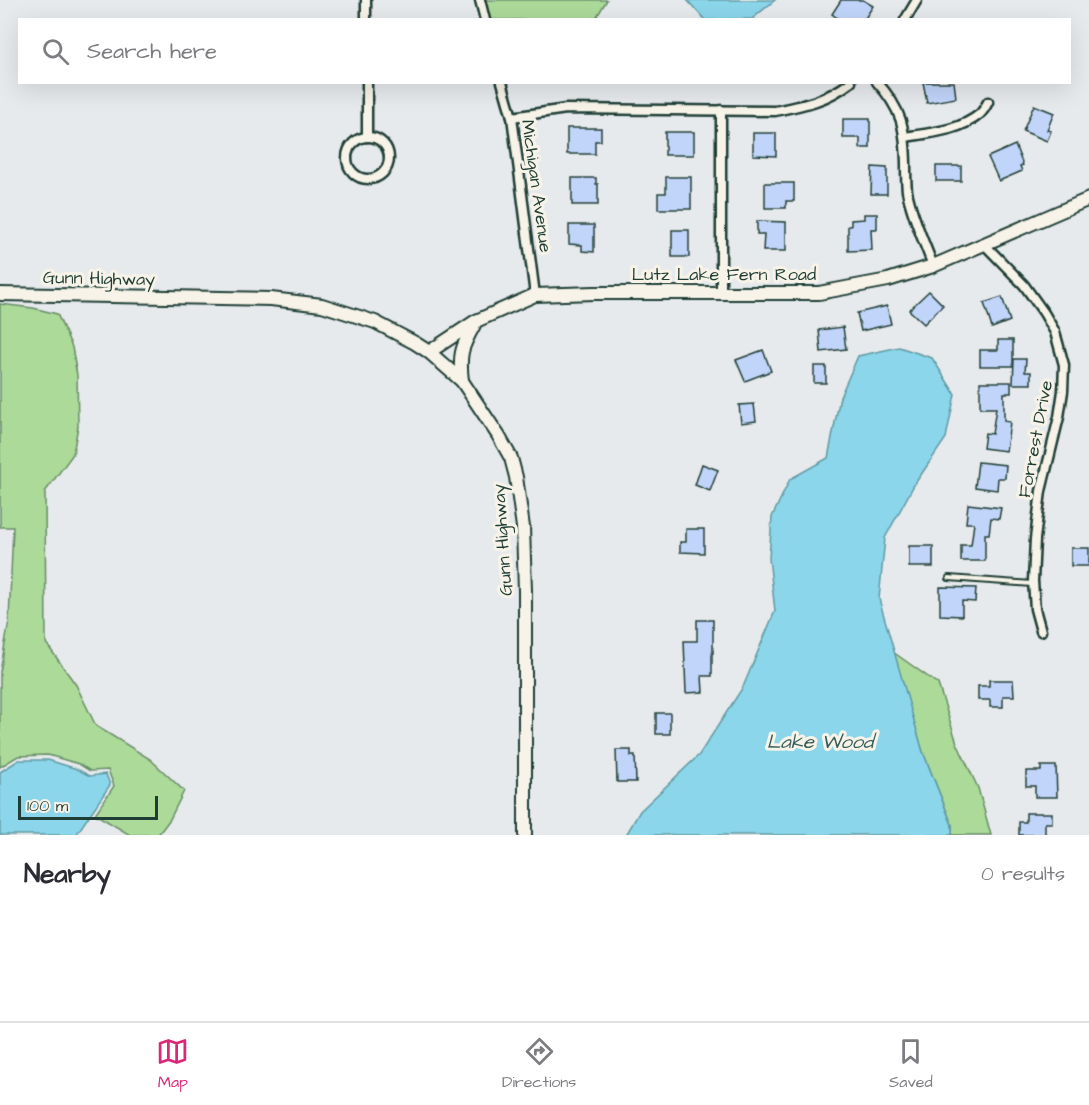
<!DOCTYPE html>
<html lang="en">
<head>
<meta charset="utf-8">
<style>
  body { margin:0; font-family:"Architects Daughter",sans-serif; background:#f7f7f7; color:#2b2b33 }
  .scale { position:absolute; left:18px; bottom:15px; width:140px; box-sizing:border-box; padding-left:6px; border:3px solid #1f3d34; border-top:0; font-size:16px; line-height:21px; white-space:nowrap; color:#1f3d34; -webkit-text-stroke:4px #f7f3e8; paint-order:stroke }
  .list { margin:0; padding:0; list-style:none }
  h2 { display:flex; justify-content:space-between; align-items:center; height:78px; margin:0; padding:0 24px; font-size:26px }
  h2 small { font-size:20px; font-weight:400; color:#7c7c81 }
  .icon { flex:none; width:33px; height:33px; fill:none; stroke:currentColor; stroke-width:2; stroke-linecap:round; stroke-linejoin:round }
  .map { position:relative; flex:none; width:1089px; height:835px; overflow:hidden }
  .search { position:absolute; background:#fff; box-shadow:0 6px 24px #0002; left:18px; right:18px; top:18px; height:66px; display:flex; align-items:center; gap:15px; box-sizing:border-box; padding:0 21px; border-radius:0px; color:#7c7c81; font-size:22px }
  .sheet { height:186px; background:#fff }
  nav { display:flex; justify-content:space-around; align-items:center; box-sizing:border-box; height:84px; border-top:2px solid #e1e1e2; background:#fff; font-size:16px; color:#7c7c81 }
  nav a { display:grid; justify-items:center; gap:3px }
  nav .on { color:#db2777 }
  .map>svg:first-child { display:block }
  .green { fill:#acda99; stroke:#668c66; stroke-width:1.5 }
  .water { fill:#8bd6eb; stroke:#6099a2; stroke-width:1.5 }
  .building { fill:#c1d5fa; stroke:#1f3d34; stroke-width:1.5 }
  .lines { fill:none; stroke-linecap:round; stroke-linejoin:round }
  .lane-casing { stroke:#1f3d34; stroke-width:8 }
  .street-casing { stroke:#1f3d34; stroke-width:13 }
  .secondary-casing { stroke:#1f3d34; stroke-width:16 }
  .lane { stroke:#f7f3e8; stroke-width:4 }
  .street { stroke:#f7f3e8; stroke-width:8 }
  .secondary { stroke:#f7f3e8; stroke-width:12 }
  .labels { text-anchor:middle; stroke-width:6; stroke-linejoin:round; paint-order:stroke }
  .street-label { font-size:18px; fill:#1f3d34; stroke:#f7f3e8 }
  .water-label { font-size:20px; font-style:italic; fill:#355c59; stroke:#f7f3e8 }
</style>
</head>
<body>
<div class="map">
<svg width="1089" height="835" viewBox="0 0 1089 835">
  <rect width="100%" height="100%" fill="#e7eaed"/>
  <filter id="ink" filterUnits="userSpaceOnUse"><feTurbulence type="fractalNoise" baseFrequency=".0167" numOctaves="2"/><feDisplacementMap in="SourceGraphic" scale="12" xChannelSelector="R" yChannelSelector="G"/><feConvolveMatrix kernelMatrix="1 2 1 2 8 2 1 2 1" color-interpolation-filters="sRGB"/></filter>
  <g filter="url(#ink)">
    <g class="green">
      <polygon points="485,0 607,0 596,18 588,19 490,20"/>
      <polygon points="0,304 33,308 57,314 72,347 77,375 78,426 73,454 45,492 46,643 76,685 96,726 150,759 184,791 170,819 158,835 130,835 95,814 114,786 108,770 90,771 79,764 48,755 18,756 0,767 0,672 9,621 13,527 0,527"/>
      <polygon points="893,652 938,684 957,743 978,788 991,835 952,835 952,825 923,752"/>
    </g>
    <g class="water">
      <polygon points="687,0 775,0 752,19 705,20"/>
      <polygon points="899,347 932,358 955,394 946,438 914,485 885,538 879,599 923,752 952,825 952,835 626,835 640,811 699,755 743,687 775,611 769,558 772,517 790,479 828,458 840,397 858,356"/>
      <polygon points="19,760 48,760 77,769 90,776 106,774 110,785 76,835 0,835 0,772"/>
    </g>
    <g class="building">
      <polygon points="841,0 863,0 873,6 864,20 840,20 832,14"/>
      <polygon points="923,82 954,82 956,98 927,103"/>
      <polygon points="1034,105 1054,113 1047,130 1051,131 1047,141 1023,131"/>
      <polygon points="843,119 870,119 870,148 860,148 860,138 843,138"/>
      <polygon points="567,128 601,128 601,141 595,141 595,154 567,154"/>
      <rect x="665" y="132" width="29" height="23"/>
      <polygon points="753,133 776,133 776,156 753,155"/>
      <polygon points="1015,145 1023,165 1020,166 1022,171 999,181 988,157"/>
      <rect x="936" y="166" width="25" height="15"/>
      <polygon points="872,167 887,168 887,194 871,194"/>
      <polygon points="666,177 691,177 691,209 658,209 658,193 666,193"/>
      <polygon points="572,178 596,178 596,184 598,184 598,205 572,205"/>
      <polygon points="765,183 794,183 794,201 786,201 786,208 765,208"/>
      <polygon points="864,214 877,214 877,229 871,229 872,250 848,251 848,226 851,226 851,220 864,219"/>
      <polygon points="757,221 786,222 786,251 763,251 764,234 757,234"/>
      <polygon points="569,225 594,225 594,252 582,251 582,245 569,244"/>
      <rect x="672" y="230" width="17" height="27"/>
      <polygon points="929,291 943,305 924,324 909,310"/>
      <polygon points="1002,297 1010,321 992,328 984,303"/>
      <polygon points="887,306 891,324 861,331 857,313"/>
      <polygon points="843,327 846,349 821,352 819,330"/>
      <polygon points="998,340 1013,340 1013,366 980,366 980,350 998,350"/>
      <polygon points="763,350 771,371 745,381 736,360"/>
      <polygon points="1014,359 1026,359 1025,372 1031,372 1031,384 1013,384"/>
      <rect x="814" y="366" width="12" height="17"/>
      <polygon points="980,382 1011,382 1011,393 1004,393 1004,421 1010,422 1006,451 983,448 985,433 992,434 996,408 980,408"/>
      <polygon points="754,404 756,421 741,423 739,405"/>
      <polygon points="978,462 1006,465 1005,478 998,478 997,490 975,487"/>
      <polygon points="702,464 718,470 710,491 695,485"/>
      <polygon points="968,504 1001,508 999,519 991,518 989,534 985,534 985,561 961,561 961,545 971,545 974,523 966,523"/>
      <polygon points="686,529 704,529 704,553 680,552 680,542 686,542"/>
      <rect x="909" y="546" width="24" height="21"/>
      <rect x="1071" y="548" width="18" height="18"/>
      <polygon points="940,587 976,588 975,602 962,601 962,616 940,615"/>
      <polygon points="697,620 713,620 713,653 712,653 712,676 702,676 703,692 686,693 684,641 697,641"/>
      <polygon points="989,680 1013,680 1014,696 1003,696 1003,707 990,707 990,700 978,700 978,686 989,686"/>
      <rect x="656" y="713" width="14" height="21"/>
      <polygon points="616,750 631,750 631,756 635,756 636,782 617,782"/>
      <polygon points="1041,766 1056,766 1057,797 1035,797 1035,786 1026,786 1026,771 1041,771"/>
      <polygon points="1026,813 1052,813 1052,823 1045,823 1045,835 1019,835 1019,822 1026,822"/>
    </g>
    <g class="lines">
      <defs>
        <polyline id="lane" points="949,578 1032,584"/>
        <g id="street">
          <polyline points="366,0 366,20"/>
          <polyline points="480,0 485,20"/>
          <polyline points="905,20 917,0"/>
          <polyline points="367,82 367,137"/>
          <polyline points="502,82 512,117 535,295"/>
          <path d="M877,82C902,110 905,127 906,163C906,172 906,182 907,191C912,217 924,241 933,266"/>
          <path d="M512,117L566,109L775,111C805,105 826,101 851,82"/>
          <path d="M905,137C929,133 960,131 980,114C983,111 986,106 988,102"/>
          <circle cx="368" cy="158" r="21"/>
          <polyline points="984,244 1024,285 1044,313 1055,332 1064,365 1063,391 1059,417 1041,491 1035,539 1033,581 1035,609 1041,631"/>
          <polyline points="721,293 721,110"/>
        </g>
        <g id="secondary">
          <polyline points="0,294 271,299 322,305 375,322 415,343 429,352 462,381 498,435 511,458 516,477 523,527 525,591 525,835"/>
          <polyline points="429,352 476,321 535,295 594,293 819,293 888,280 933,266 1089,199"/>
          <path d="M462,381C459,355 461,348 474,325"/>
        </g>
      </defs>
      <use href="#lane" class="lane-casing"/>
      <use href="#street" class="street-casing"/>
      <use href="#secondary" class="secondary-casing"/>
      <use href="#lane" class="lane"/>
      <use href="#street" class="street"/>
      <use href="#secondary" class="secondary"/>
    </g>
  </g>
  <g class="labels">
    <g class="street-label">
      <text transform="translate(537 186) rotate(82)" y="6">Michigan Avenue</text>
      <text x="724" y="280">Lutz Lake Fern Road</text>
      <text transform="translate(99 278) rotate(1)" y="6">Gunn Highway</text>
      <text transform="translate(1035 439) rotate(-79)" y="6">Forrest Drive</text>
      <text transform="translate(502 540) rotate(-94)" y="6">Gunn Highway</text>
    </g>
    <g class="water-label">
      <text x="820" y="748">Lake Wood</text>
    </g>
  </g>
</svg>
<div class="scale">100 m</div>
<div class="search"><svg class="icon" aria-label="search" viewBox="0 0 24 24"><circle cx="10" cy="10" r="6"/><path d="M15 15l6 6"/></svg>Search here</div>
</div>
<section class="sheet">
<h2>Nearby<small>0 results</small></h2>
<ul class="list">
</ul>
</section>
<nav>
<a class="on"><svg class="icon" aria-label="map" viewBox="0 0 24 24"><path d="M3 6l6-2 6 2 6-2v14l-6 2-6-2-6 2zM9 4v14M15 6v14"/></svg>Map</a>
<a><svg class="icon" aria-label="directions" viewBox="0 0 24 24"><path d="M12 3l9 9-9 9-9-9zM9 14v-3h6M13 9l2 2-2 2"/></svg>Directions</a>
<a><svg class="icon" aria-label="saved" viewBox="0 0 24 24"><path d="M7 4h10v16l-5-4-5 4z"/></svg>Saved</a>
</nav>
</body>
</html>
